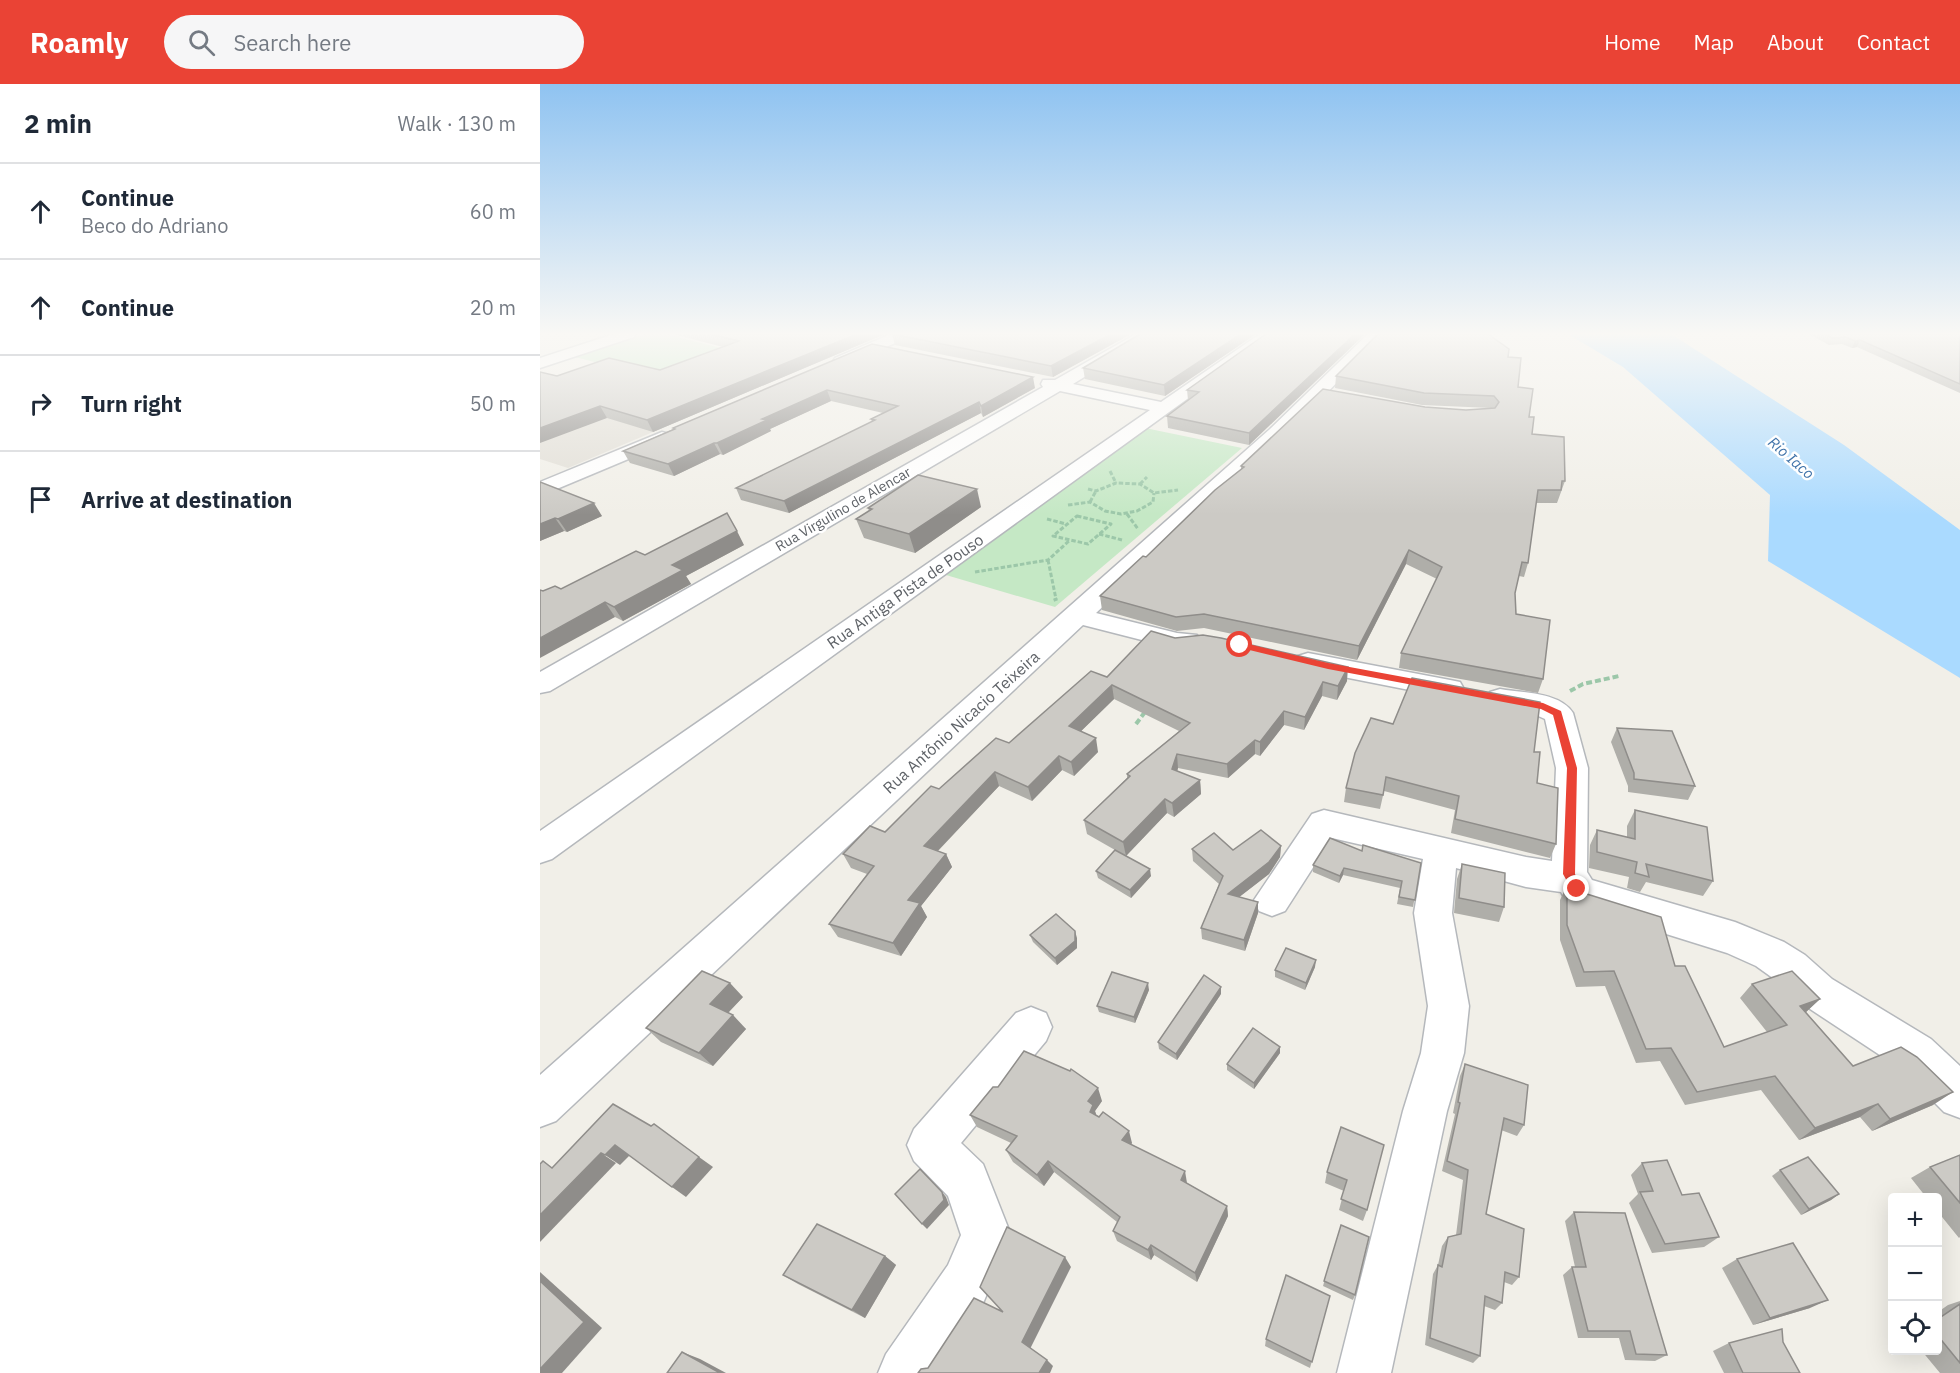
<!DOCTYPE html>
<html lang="en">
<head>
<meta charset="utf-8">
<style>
  body { margin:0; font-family:"IBM Plex Sans",sans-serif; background:#f6f6f7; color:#1f2937 }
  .controls { position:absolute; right:18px; bottom:18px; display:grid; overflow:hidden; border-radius:6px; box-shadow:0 6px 24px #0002 }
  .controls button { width:54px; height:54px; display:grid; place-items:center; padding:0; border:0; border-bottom:2px solid #e0e1e3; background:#fff; color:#1f2937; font:30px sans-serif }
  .stop { position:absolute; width:18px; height:18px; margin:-14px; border:4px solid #ea4335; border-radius:50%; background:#fff }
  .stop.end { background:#ea4335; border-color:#fff; box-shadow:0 2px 6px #0008 }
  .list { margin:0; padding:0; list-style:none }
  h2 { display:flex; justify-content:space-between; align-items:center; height:78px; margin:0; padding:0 24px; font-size:26px }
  h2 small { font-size:20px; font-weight:400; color:#747a83 }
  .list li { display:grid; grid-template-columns:39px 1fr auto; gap:18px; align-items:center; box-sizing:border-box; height:96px; padding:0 24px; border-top:2px solid #e0e1e3 }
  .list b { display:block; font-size:22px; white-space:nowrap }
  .list p { margin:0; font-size:20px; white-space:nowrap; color:#747a83 }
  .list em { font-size:20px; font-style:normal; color:#747a83 }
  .icon { flex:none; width:33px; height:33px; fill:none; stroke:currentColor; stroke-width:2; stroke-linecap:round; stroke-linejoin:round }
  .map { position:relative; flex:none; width:1420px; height:1289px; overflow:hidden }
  header { display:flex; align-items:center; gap:36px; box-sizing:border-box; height:84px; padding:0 30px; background:#ea4335; color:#fff }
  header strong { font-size:28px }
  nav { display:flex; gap:33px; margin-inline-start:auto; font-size:21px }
  .search { width:420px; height:54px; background:#f6f6f7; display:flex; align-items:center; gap:15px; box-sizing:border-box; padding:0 21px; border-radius:33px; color:#747a83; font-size:22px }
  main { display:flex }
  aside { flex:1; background:#fff }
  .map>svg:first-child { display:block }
  .education { fill:#e1ded6 }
  .green { fill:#c5e8c5 }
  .water { fill:#aadaff }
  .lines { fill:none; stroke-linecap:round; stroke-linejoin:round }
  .street-casing { stroke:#b5b8bc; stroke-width:3 }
  .path-far1 { stroke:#9cc7a9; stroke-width:3; stroke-dasharray:4.5 2; stroke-linecap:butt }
  .path { stroke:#9cc7a9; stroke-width:4; stroke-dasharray:6 3; stroke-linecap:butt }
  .street { fill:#fff; fill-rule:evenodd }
  .wall { fill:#afaea9 }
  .shaded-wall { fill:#8f8d8a }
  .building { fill:#cccac5; stroke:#8f8d8a; stroke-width:1.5 }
  .route { fill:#ea4335 }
  .labels { text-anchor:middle; stroke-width:5; stroke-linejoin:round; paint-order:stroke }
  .far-street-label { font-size:14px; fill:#5f6368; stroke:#fff }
  .far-water-label { font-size:15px; font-style:italic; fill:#4174aa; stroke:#fff }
  .street-label { font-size:16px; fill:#5f6368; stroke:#fff }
</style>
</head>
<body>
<header>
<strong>Roamly</strong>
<div class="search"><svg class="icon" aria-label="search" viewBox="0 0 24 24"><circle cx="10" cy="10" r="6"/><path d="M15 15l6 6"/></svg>Search here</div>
<nav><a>Home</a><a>Map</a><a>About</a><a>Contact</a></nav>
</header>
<main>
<aside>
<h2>2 min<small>Walk · 130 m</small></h2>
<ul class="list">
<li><svg class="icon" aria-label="ahead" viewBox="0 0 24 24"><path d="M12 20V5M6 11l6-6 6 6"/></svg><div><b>Continue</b><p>Beco do Adriano</p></div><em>60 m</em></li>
<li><svg class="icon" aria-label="ahead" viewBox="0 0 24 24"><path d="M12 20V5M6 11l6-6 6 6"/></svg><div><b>Continue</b></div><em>20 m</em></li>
<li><svg class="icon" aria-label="right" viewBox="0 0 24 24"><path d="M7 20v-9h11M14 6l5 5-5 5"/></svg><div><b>Turn right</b></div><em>50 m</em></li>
<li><svg class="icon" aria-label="arrive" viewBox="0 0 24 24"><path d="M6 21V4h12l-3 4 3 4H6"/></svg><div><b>Arrive at destination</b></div></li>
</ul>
</aside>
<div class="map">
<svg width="1420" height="1289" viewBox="0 0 1420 1289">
  <rect width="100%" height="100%" fill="#f1efe8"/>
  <polygon class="education" points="187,263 271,281 28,384 0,375 0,330"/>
  <g class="green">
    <polygon points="107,250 125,250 181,264 105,291 35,273"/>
    <polygon points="605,344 702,364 515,523 406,491"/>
  </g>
  <polygon class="water" points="1028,250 1131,250 1304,361 1420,446 1420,594 1228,477 1230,411 1083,283"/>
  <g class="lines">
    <defs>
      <g id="street">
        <polygon points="74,250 96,250 94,253 0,284 0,274"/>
        <polygon points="351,250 371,250 369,253 307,280 295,280 293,277 295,274"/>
        <polygon points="596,250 614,250 533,300 621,318 720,250 737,250 12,775 0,779 0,747 610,326 520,307 10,607 0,609 0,588 503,303 501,300 503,296 515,296"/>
        <polygon points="828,250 844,250 744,353 556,529 637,549 657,551 661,557 657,563 637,565 543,541 16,1037 0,1043 0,991 730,345"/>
        <polygon points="122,348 129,350 131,354 129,358 0,412 0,398"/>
        <polygon points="768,569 910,596 920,598 924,605 920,612 910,614 758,584 754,578 758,572"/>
        <path d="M960,605C982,609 1020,608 1033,629L1048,684L1047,788L1052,796L1195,838L1244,858L1265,871L1292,895L1391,955L1420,982V1034L1404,1028L1361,985L1264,921L1237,897L1216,882L1187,869L1027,819L1021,808L986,803L916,784L912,829L929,922L924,969L907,1027L851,1289H797L863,1027L881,969L888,922L874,829L883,775L792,754L745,827L732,832L719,827L714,816L772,730L784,726L986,773L1012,777L1016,684L1005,635L996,631L950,622L946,615L950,608Z"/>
        <polygon points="491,923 506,929 512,943 506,957 421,1059 443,1080 471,1151 444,1217 397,1289 338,1289 346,1270 408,1181 421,1151 408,1112 374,1077 367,1061 374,1045 476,929"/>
      </g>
    </defs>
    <use href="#street" class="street-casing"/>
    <g class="path-far1">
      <polyline points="570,387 576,399"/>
      <polyline points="600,400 607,393"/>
      <polyline points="548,405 556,407 576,399 600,400 614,409 638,406"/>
      <polyline points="550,418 556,407"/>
      <polyline points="528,421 550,418 565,427 581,430 597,427 613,418 614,409"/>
      <polyline points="587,430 598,445"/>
      <polygon points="537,432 571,440 548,460 513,452"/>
      <polyline points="507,435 526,440"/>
      <polyline points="559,450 582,456"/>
      <polyline points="508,476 516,515"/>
      <polyline points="435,488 508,476 530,456"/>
    </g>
    <g class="path">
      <polyline points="515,514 516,517"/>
      <polyline points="1030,607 1043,600 1079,592"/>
      <polyline points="596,640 605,628"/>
    </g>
    <use href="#street" class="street"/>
  </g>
  <g class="wall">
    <polygon points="133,250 345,250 113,348 67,334 17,292 120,286 183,263"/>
    <polygon points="352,250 591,250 513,293 355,261"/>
    <polygon points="600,250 716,250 625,312 545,295 543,284"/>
    <polygon points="726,250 825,250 709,361 628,344 627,332 648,316 647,306"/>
    <polygon points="1269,250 1420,250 1420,309 1317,263 1312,264 1302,260 1289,261"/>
    <polygon points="332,260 495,304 443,333 441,329 249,429 201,416 196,404 332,338 331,335 343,329 291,317 230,345 231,347 183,371 180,370 134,392 90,379 83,367 133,345 133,344"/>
    <polygon points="968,273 978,303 989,333 992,350 1025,397 1017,419 996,419 988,479 984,493 979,492 975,509 976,530 1003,595 998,609 859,584 861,569 897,495 866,480 817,576 664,544 637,547 562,526 560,512 606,473 701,385 701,382 885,323 926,326 951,324 882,321 795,304 796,292"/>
    <polygon points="0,398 62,432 27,448 24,447 0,457"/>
    <polygon points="441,423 375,469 324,454 316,435 329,427 328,424"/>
    <polygon points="204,461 146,492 151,500 83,537 75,533 3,507 21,505 105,471"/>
    <polygon points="567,593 807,597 797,616 782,612 764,646 744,641 720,672 715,670 688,694 638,684 637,687 660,696 661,710 634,733 627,729 586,772 611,792 591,814 558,794 556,787 575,766 547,750 544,736 587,694 587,690 639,647 574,615 541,647 558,668 534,692 522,686 492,717 459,702 398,767 406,770 412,783 381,822 387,833 361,872 298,853 289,840 327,790 311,784 303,770 345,748 399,705"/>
    <polygon points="853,640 994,668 997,699 1016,760 1010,774 911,749 915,726 844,707 840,725 804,718 806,704"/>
    <polygon points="1077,644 1155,702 1148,716 1088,708 1088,702 1071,658"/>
    <polygon points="1095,726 1173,797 1163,812 1106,798 1100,808 1087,804 1089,793 1049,784 1050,761 1057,746 1087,753 1087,742"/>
    <polygon points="741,762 740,773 729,790 699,813 718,818 718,829 705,867 662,855 661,844 679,800 653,777 652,765 693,766"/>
    <polygon points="822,767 881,779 873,823 857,820 860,804 803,791 799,799 773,788 773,781"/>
    <polygon points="922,780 964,823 959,838 914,829 917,795"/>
    <polygon points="1027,801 1135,882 1184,963 1227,948 1200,914 1212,900 1280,915 1266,928 1313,982 1393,1021 1332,1047 1320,1033 1259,1056 1221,1006 1145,1021 1120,977 1096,979 1065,902 1036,903 1020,856 1020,816"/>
    <polygon points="490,851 537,854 537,864 517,881 493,858"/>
    <polygon points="775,883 765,906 735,893 735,886"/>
    <polygon points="609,906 595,939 559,928 557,922"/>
    <polygon points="681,910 637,976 619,965 618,958"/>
    <polygon points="203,913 188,929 206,945 173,982 121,958 106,944"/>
    <polygon points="740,963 740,969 714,1005 687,986 687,980"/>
    <polygon points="925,980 984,1041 977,1052 961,1046 946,1130 979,1193 972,1201 964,1198 962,1219 955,1226 944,1222 940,1272 933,1279 885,1261 893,1190 898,1181 902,1162 908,1153 916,1151 923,1096 902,1087 915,1030 913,1029 920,992"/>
    <polygon points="562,1017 555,1027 556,1031 592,1059 591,1060 647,1099 687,1122 688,1132 657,1198 614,1171 611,1176 577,1157 573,1147 577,1138 514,1088 504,1102 473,1078 466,1066 471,1059 437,1043 430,1031"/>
    <polygon points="801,1043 827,1126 823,1137 799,1126 804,1107 785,1099 787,1088"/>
    <polygon points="1420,1071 1420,1153 1419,1154 1398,1128 1398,1113 1386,1113 1371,1094 1390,1083"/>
    <polygon points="1102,1079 1142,1111 1179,1153 1164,1163 1112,1169 1089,1119 1098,1110 1091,1091"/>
    <polygon points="1240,1086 1299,1110 1291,1116 1261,1131 1232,1092"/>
    <polygon points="1034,1128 1127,1271 1115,1277 1085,1276 1079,1254 1038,1254 1023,1191 1032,1183 1035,1183 1025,1137"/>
    <polygon points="801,1141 815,1211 813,1216 783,1202"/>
    <polygon points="345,1172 356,1181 325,1234 258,1200 243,1191"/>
    <polygon points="1197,1175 1270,1224 1213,1241 1182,1184"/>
    <polygon points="790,1212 770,1284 725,1262 726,1255"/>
    <polygon points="1420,1217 1420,1289 1400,1289 1381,1266 1398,1266 1398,1228 1408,1221"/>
    <polygon points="1243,1258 1260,1289 1184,1289 1173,1267 1189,1259"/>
  </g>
  <g class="shaded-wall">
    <polygon points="317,250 345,250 113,348 107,336"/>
    <polygon points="571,250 591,250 513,293 511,282"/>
    <polygon points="701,250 716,250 625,312 624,301"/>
    <polygon points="815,250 825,250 709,361 709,349"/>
    <polygon points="1320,256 1317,263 1312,264 1315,257"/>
    <polygon points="493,293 495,304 443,333 441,322"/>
    <polygon points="287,306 291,317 230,345 231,347 183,371 177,359 222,335"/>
    <polygon points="439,318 441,329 249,429 244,417"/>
    <polygon points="60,322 67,334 0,359 0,344"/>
    <polygon points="174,359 180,370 134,392 128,380"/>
    <polygon points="437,405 441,423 375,469 369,450"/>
    <polygon points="54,419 62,432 27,448 18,435"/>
    <polygon points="15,434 24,447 0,457 0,440"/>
    <polygon points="197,447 204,461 146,492 151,500 83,537 74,523 132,481"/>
    <polygon points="869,466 866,480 817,576 819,562"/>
    <polygon points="65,518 75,533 0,574 0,554"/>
    <polygon points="808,583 807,597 797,616 798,602"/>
    <polygon points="783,598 782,612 764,646 765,633"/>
    <polygon points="572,601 574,615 532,656 529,642"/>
    <polygon points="744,627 744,641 720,672 720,658"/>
    <polygon points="556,654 558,668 534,692 531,678"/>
    <polygon points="715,656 715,670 688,694 687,680"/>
    <polygon points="637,670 638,684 634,699 632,685"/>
    <polygon points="519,672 522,686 492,717 488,703"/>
    <polygon points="455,688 459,702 390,775 384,762"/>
    <polygon points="660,696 661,710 634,733 632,719"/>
    <polygon points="625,715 627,729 586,772 583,758"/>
    <polygon points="741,762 740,773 729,790 689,821 688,810"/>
    <polygon points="406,770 412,783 381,822 387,833 361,872 353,859 368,816"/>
    <polygon points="804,784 803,791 799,799 800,792"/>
    <polygon points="610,785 611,792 591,814 590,806"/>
    <polygon points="718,818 718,829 705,867 704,856"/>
    <polygon points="535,847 537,854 537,864 517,881 515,874"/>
    <polygon points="776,876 775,883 765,906 766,899"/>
    <polygon points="190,899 203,913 183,934 170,920"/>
    <polygon points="608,899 609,906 595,939 594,933"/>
    <polygon points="681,903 681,910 637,976 636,970"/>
    <polygon points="1280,915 1265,929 1260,922"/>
    <polygon points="193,931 206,945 173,982 159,969"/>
    <polygon points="740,963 740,969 714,1005 714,999"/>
    <polygon points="558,1004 562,1017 555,1027 557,1033 550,1028 548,1017"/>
    <polygon points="1413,1008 1393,1021 1332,1047 1350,1035"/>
    <polygon points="1338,1020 1320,1033 1259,1056 1275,1044"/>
    <polygon points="589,1047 592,1059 585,1068 582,1056"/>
    <polygon points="75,1061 90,1071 80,1081 65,1071"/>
    <polygon points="61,1069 76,1079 0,1158 0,1131"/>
    <polygon points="159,1073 173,1083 146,1113 132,1103"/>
    <polygon points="508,1077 514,1088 504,1102 497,1091"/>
    <polygon points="645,1087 647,1099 641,1096"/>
    <polygon points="402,1108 406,1113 409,1121 387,1145 382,1140"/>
    <polygon points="1299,1110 1291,1116 1261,1131 1269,1125"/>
    <polygon points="687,1122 688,1132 657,1198 655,1189"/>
    <polygon points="611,1161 614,1171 611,1176 608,1166"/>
    <polygon points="345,1172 356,1181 325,1234 312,1226"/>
    <polygon points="525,1173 531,1183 490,1265 482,1258"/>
    <polygon points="0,1188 62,1244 22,1289 0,1289"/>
    <polygon points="1288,1216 1270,1224 1213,1241 1230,1234"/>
    <polygon points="142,1268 160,1275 186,1289 180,1289"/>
    <polygon points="507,1276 513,1282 510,1289 499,1289"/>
  </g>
  <g class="building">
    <polygon points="170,250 317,250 107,336 60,322 0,344 0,288 17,292 69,274 120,286 199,257"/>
    <polygon points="352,250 571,250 511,282"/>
    <polygon points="600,250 701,250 624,301 543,284"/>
    <polygon points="726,250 815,250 709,349 627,332 659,308 647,306"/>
    <polygon points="838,250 948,250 969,265 968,273 981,274 978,303 993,305 989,333 994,333 992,350 1024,353 1025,397 1022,397 1021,406 998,406 988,479 982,478 975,509 976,530 1010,536 1003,595 861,569 902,483 869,466 819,562 664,530 636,533 560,512 603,472 606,473 675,406 704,383 701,382 783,305 885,323 926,326 955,324 959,318 954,312 884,309 796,292"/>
    <polygon points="1285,250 1420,250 1420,300 1320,256 1315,257 1306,253 1292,254"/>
    <polygon points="332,260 493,293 441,322 439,318 244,417 196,404 335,336 331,335 358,322 287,306 222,335 227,336 177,359 174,359 128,380 83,367 135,345 133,344"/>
    <polygon points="378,391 437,405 369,450 316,435 332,425 328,424"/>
    <polygon points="0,398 54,419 18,435 15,434 0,440"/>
    <polygon points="187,429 197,447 132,481 143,486 74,523 65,518 0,554 0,506 3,507 15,502 21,505 96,467 105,471"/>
    <polygon points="611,547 635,554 663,551 681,554 808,583 798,602 783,598 765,633 744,627 720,658 715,656 687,680 637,670 632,685 660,696 632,719 625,715 583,758 544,736 590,692 587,690 650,639 572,601 529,642 556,654 531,678 519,672 488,703 455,688 384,762 406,770 368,816 380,819 353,859 289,840 334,782 303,770 330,742 345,748 391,702 399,705 456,654 469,659 551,587 567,593"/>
    <polygon points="872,594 1000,618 994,668 1000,668 997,699 1018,704 1016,760 915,735 919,712 846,693 843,711 806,704 815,669 831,634 853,640"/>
    <polygon points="1077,644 1132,647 1155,702 1094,695 1094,689"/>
    <polygon points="1095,726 1167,743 1173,797 1106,780 1109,793 1095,789 1097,778 1057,768 1057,746 1095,755"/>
    <polygon points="721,746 741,762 729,778 688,810 718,818 704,856 661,844 683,792 652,765 674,749 693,766"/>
    <polygon points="790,754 822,767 823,761 881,779 875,816 859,813 862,797 804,784 800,792 773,781"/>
    <polygon points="575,766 610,785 590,806 556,787"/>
    <polygon points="922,780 965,789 964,823 919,814"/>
    <polygon points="1027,801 1034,806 1121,833 1135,882 1145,882 1184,963 1247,941 1212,900 1252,887 1280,915 1260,922 1313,982 1361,963 1377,973 1413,1008 1350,1035 1338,1020 1275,1044 1235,992 1157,1008 1131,964 1106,965 1074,887 1044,888 1027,841"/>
    <polygon points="516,830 535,847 535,857 515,874 490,851"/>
    <polygon points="746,864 776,876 766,899 735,886"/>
    <polygon points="162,887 190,899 170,920 193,931 159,969 106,944"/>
    <polygon points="572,888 608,899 594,933 557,922"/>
    <polygon points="664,891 681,903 636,970 618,958"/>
    <polygon points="713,944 740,963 714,999 687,980"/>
    <polygon points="484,967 530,987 531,985 558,1004 548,1017 553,1021 550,1028 559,1033 563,1028 589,1047 582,1056 645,1087 641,1096 687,1122 655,1189 611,1161 608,1166 573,1147 580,1133 508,1077 497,1091 466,1066 477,1052 430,1031 453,1003 458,1003"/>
    <polygon points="925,980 988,1001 984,1041 964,1034 946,1130 984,1145 979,1193 965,1188 962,1219 945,1212 940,1272 890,1254 898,1181 902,1183 908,1153 921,1150 928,1086 907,1077 920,1019 918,1018"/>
    <polygon points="73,1020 111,1042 114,1040 159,1073 132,1103 75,1061 65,1071 61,1069 0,1131 0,1080 3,1077 12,1084"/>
    <polygon points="801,1043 844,1061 827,1126 801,1115 807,1096 787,1088"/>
    <polygon points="1420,1071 1420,1119 1390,1083"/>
    <polygon points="1268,1073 1299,1110 1269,1125 1240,1086"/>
    <polygon points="1127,1076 1142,1111 1159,1109 1179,1153 1125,1160 1100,1108 1113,1107 1102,1079"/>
    <polygon points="380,1085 402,1108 404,1116 382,1140 355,1110"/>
    <polygon points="1034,1128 1085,1129 1127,1271 1096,1270 1090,1247 1048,1247 1032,1183 1046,1183"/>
    <polygon points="277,1140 345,1172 312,1226 243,1191"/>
    <polygon points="801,1141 829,1153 815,1211 784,1197"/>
    <polygon points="467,1143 525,1173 482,1258 507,1276 499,1289 378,1289 381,1285 388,1284 434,1214 463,1228 440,1203"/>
    <polygon points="1253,1159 1288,1216 1230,1234 1197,1175"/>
    <polygon points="746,1191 790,1212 772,1278 726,1255"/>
    <polygon points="0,1197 44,1238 0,1285"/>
    <polygon points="1420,1220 1420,1279 1398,1252 1398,1235"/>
    <polygon points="1242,1245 1243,1258 1260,1289 1203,1289 1189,1259"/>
    <polygon points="142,1268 180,1289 127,1289"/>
  </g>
  <linearGradient id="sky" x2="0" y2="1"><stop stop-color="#8fc3f1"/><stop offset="0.58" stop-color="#f9f8f5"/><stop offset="1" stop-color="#f9f8f5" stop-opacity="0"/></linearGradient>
  <rect width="1420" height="431" fill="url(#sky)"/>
  <polygon class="route" points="700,558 788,579 1003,619 1021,627 1037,684 1035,790 1043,805 1041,808 1033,808 1023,790 1027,684 1013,631 1001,625 788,585 697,563 697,559"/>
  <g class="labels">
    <g class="far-street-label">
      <text transform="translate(303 425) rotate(-30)" y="5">Rua Virgulino de Alencar</text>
    </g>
    <g class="far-water-label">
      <text transform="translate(1251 374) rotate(41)" y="5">Rio Iaco</text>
    </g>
    <g class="street-label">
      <text transform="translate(365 507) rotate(-35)" y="6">Rua Antiga Pista de Pouso</text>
      <text transform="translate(421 638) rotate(-42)" y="6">Rua Antônio Nicacio Teixeira</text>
    </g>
  </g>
</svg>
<div class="controls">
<button>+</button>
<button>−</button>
<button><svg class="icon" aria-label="locate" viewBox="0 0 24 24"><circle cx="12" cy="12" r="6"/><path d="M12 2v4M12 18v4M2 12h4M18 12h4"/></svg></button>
</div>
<div class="stop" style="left:700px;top:561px"></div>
<div class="stop end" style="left:1037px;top:805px"></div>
</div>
</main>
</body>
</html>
